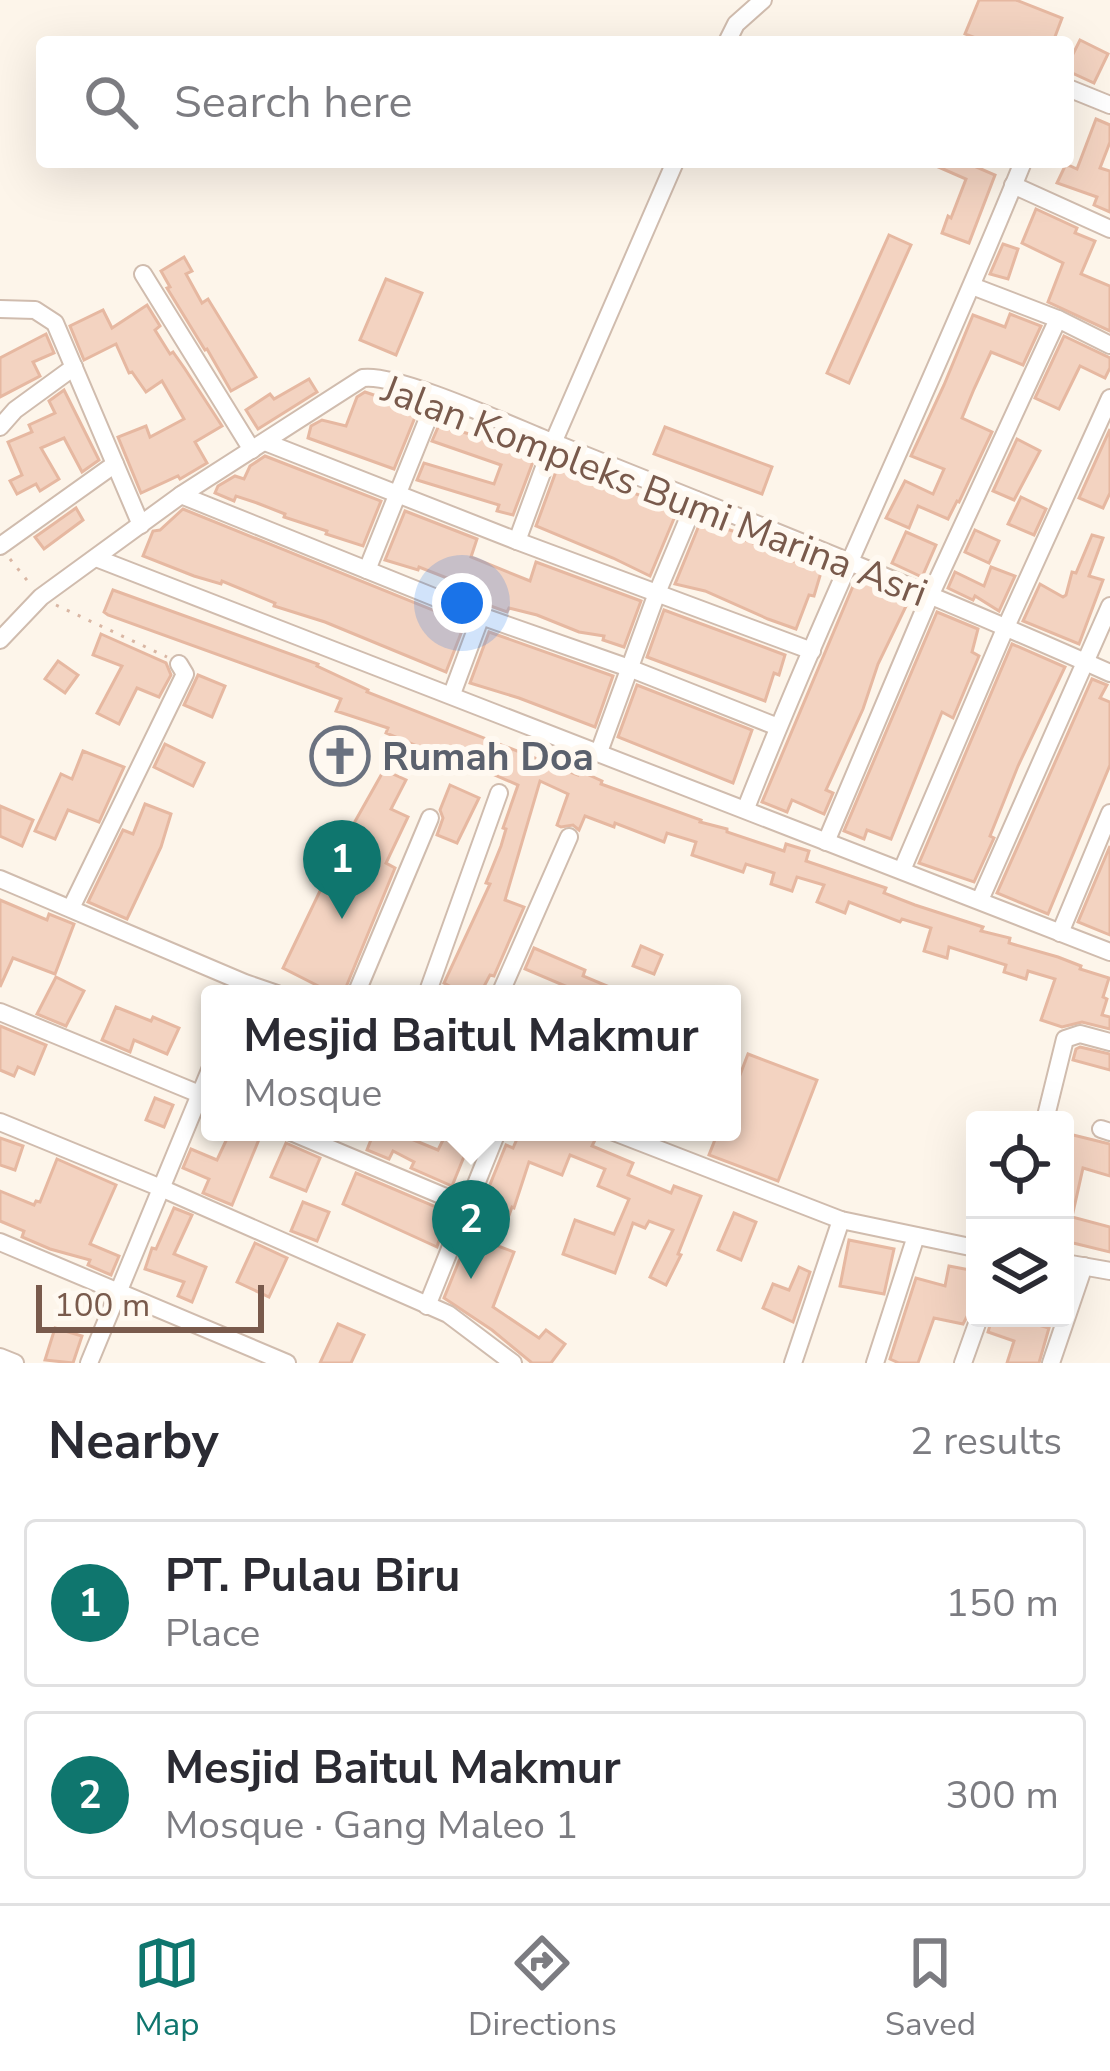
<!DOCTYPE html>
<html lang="en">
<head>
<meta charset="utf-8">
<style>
  body { margin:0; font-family:"Nunito Sans",sans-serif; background:#f2f2f3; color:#2b2b33 }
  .controls { position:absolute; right:36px; bottom:36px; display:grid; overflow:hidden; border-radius:12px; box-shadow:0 12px 48px #0002 }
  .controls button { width:108px; height:108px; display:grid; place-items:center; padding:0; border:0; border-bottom:3px solid #e1e1e2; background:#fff; color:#2b2b33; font:60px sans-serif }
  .scale { position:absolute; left:36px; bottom:30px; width:228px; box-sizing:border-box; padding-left:12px; border:6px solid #795a4c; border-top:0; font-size:33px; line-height:42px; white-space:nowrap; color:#795a4c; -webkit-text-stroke:9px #fff9f1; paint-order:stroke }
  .you { position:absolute; left:462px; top:603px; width:42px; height:42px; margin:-30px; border:9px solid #fff; border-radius:50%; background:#1a73e8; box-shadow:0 0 0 18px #1a73e833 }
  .badge { display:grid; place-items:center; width:78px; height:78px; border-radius:50%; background:#0f766e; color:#fff; font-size:39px; font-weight:700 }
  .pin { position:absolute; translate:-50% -99px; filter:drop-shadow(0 3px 6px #0008) }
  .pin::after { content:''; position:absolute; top:63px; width:42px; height:36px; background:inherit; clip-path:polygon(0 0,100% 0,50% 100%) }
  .popup { position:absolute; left:201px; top:985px; width:540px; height:156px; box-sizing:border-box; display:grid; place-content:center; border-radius:12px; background:#fff; filter:drop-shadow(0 3px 9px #0005); font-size:39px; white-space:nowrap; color:#7c7c81 }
  .popup b { font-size:45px; color:#2b2b33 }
  .popup::after { content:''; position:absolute; left:50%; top:100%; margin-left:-24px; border:24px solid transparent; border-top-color:#fff }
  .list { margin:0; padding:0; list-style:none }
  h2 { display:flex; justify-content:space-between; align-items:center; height:156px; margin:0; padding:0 48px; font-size:51px }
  h2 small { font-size:39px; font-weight:400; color:#7c7c81 }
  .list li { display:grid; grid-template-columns:78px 1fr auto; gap:36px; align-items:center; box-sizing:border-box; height:168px; margin:0 24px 24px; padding:0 24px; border:3px solid #e1e1e2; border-radius:12px }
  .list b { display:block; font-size:45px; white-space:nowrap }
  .list p { margin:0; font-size:39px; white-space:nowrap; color:#7c7c81 }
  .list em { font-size:39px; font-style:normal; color:#7c7c81 }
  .icon { flex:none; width:66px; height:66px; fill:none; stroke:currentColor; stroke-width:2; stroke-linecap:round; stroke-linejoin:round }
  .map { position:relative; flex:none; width:1110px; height:1363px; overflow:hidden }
  .search { position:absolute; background:#fff; box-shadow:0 12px 48px #0002; left:36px; right:36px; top:36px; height:132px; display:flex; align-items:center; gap:30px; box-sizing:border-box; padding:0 42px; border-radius:12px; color:#7c7c81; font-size:45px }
  .sheet { height:540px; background:#fff }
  nav { display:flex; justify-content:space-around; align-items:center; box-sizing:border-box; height:168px; border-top:3px solid #e1e1e2; background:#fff; font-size:33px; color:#7c7c81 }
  nav a { display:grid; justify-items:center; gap:6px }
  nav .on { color:#0f766e }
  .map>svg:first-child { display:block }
  .building { fill:#f3d3c1; stroke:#e6b8a1; stroke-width:3 }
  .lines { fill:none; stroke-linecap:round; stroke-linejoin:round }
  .minor-casing { stroke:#d0bcae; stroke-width:20 }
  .path { stroke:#d9b6a3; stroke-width:3; stroke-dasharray:3 9; stroke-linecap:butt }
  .minor { stroke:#fff; stroke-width:16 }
  .labels { text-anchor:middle; stroke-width:12; stroke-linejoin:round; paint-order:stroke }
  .street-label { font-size:39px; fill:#795a4c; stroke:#fff9f1 }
  .worship-label { font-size:39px; font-weight:bold; fill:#5b616d; stroke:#fff9f1; text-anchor:start }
</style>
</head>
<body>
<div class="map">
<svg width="1110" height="1363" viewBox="0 0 1110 1363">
  <rect width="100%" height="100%" fill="#fdf5ea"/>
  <g class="building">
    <polygon points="979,0 1016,0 1062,18 1053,42 986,42 965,34"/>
    <polygon points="1080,40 1108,54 1094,83 1068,71 1068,64"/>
    <polygon points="1096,119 1110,125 1110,142 1100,168 1110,171 1110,212 1094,205 1097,197 1057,183 1066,164 1077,169"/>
    <polygon points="927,162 965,162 995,175 969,243 942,233 948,216 951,218 966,179"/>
    <polygon points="1036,209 1077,228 1075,233 1095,241 1081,274 1110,286 1110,331 1048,302 1063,263 1022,243"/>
    <polygon points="889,235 911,245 849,383 827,373"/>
    <polygon points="1003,244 1018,249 1008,279 990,274"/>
    <polygon points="184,257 192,271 186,274 202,303 208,299 256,377 231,391 207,349 205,350 167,288 170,287 161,271"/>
    <polygon points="386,279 422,293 396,355 360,340"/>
    <polygon points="147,305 160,326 155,330 170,354 173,352 185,369 222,426 195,442 207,463 180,479 178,476 141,493 118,437 146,426 150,437 184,419 162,381 146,392 132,372 129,373 116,344 84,360 70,326 103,310 112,328"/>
    <polygon points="1010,314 1041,326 1023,365 991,352 974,389 962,418 992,432 959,502 957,501 948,519 918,506 909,528 886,518 905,481 933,494 944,469 911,456 944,385 973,315 1005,327"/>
    <polygon points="46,334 54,353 33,362 40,376 0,397 0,358"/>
    <polygon points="1064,336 1110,358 1110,368 1105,378 1080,366 1059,409 1035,398"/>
    <polygon points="309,379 317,392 258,429 246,410 270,394 274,399"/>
    <polygon points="64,390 99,460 82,472 64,438 41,448 59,479 40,491 36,484 17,494 10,481 22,475 8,442 32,432 29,425 55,413 49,401"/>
    <polygon points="365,392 418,410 394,469 308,438 311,426 322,420 346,426 357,397"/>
    <polygon points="442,418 458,423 456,430 506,445 506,448 534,459 513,515 497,511 499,505 417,480 424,463 494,484 501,465 432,441"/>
    <polygon points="665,427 772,467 762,494 654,454"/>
    <polygon points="1110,429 1110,493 1103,508 1079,498"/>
    <polygon points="1017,439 1040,451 1014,500 993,491"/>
    <polygon points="265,456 381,501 363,546 326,534 327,531 284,517 285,514 257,503 236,496 234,501 215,493 218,486 235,476 244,479 250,466"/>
    <polygon points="558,466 678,509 650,576 613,558 536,526"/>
    <polygon points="1021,497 1046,509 1034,535 1008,524"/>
    <polygon points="76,508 83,520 44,549 35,537"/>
    <polygon points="183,509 465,623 446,672 325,622 274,606 275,603 222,581 221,584 194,576 143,556 153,531 160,530"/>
    <polygon points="405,511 477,539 471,557 530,581 536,562 641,601 624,647 603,640 604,636 579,632 537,615 509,608 507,612 485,604 461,594 465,585 419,567 418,570 385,560"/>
    <polygon points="702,518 712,521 711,524 739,533 737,537 788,556 787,559 822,569 814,596 809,595 796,629 768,619 705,591 675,584"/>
    <polygon points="975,530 999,541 989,563 965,552"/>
    <polygon points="906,532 936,545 922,577 892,563"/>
    <polygon points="1092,535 1103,538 1089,576 1103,580 1079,644 1023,621 1040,584 1063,597 1066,595 1072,572 1076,573"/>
    <polygon points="991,567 1015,576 999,611 975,596 973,600 948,588 955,572 984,586"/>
    <polygon points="856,579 909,600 878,664 863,709 826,790 833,793 824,814 792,800 787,812 762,802"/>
    <polygon points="113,590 318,664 317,666 368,690 367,692 578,775 580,771 602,781 601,784 701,820 700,822 727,829 727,832 784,851 786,844 809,851 806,861 886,888 884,893 915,905 983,927 981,931 1010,938 1009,943 1058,957 1081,966 1080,969 1109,978 1103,997 1107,999 1102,1015 1110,1017 1110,1029 1082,1022 1062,1027 1041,1020 1055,979 1028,971 1026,979 1004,972 1006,965 949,947 947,958 924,951 931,928 902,919 900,922 849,902 845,913 817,902 824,885 797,877 792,891 771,884 774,873 746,864 743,872 692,855 696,842 667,833 664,842 615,823 614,827 585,816 579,830 573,825 561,827 557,825 568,794 540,781 505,900 524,907 494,976 490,975 480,994 464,994 444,983 490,884 486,883 501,846 506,829 503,828 518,785 460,760 458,767 415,750 417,746 386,733 388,728 336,711 341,699 108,615 104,612"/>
    <polygon points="664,610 785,655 779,675 774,673 765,701 647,657"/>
    <polygon points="937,612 978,629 972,652 979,656 953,718 942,712 891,839 867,830 864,839 844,831"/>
    <polygon points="489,632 613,676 595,727 519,698 470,683"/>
    <polygon points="101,634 166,663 171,675 159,697 137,688 119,724 97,713 122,666 93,655"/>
    <polygon points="1012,644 1065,667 1018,766 990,836 994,838 974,882 919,863"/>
    <polygon points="58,661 78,675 65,693 45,679"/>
    <polygon points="198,675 225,686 212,717 184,705"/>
    <polygon points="1092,679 1107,685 1100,698 1110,702 1110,765 1048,914 997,893"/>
    <polygon points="637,685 752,730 733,783 618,737"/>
    <polygon points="165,744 204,763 193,786 154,767"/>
    <polygon points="83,751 124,767 99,822 68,810 55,839 35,831 61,774 72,779"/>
    <polygon points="384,770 406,780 391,809 408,817 386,863 395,868 344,992 334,994 283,968 344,841"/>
    <polygon points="450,785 479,798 457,843 437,835 443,818 440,810"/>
    <polygon points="145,804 171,814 161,847 127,919 88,902 123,830 133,834"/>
    <polygon points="0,806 33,820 22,846 0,836"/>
    <polygon points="1110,846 1110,935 1078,922"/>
    <polygon points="0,900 47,920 49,914 74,924 55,974 13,958 0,987"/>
    <polygon points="641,946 662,955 654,974 633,966"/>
    <polygon points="534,948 585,970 583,976 626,994 584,994 525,969"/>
    <polygon points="56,977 84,991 66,1026 37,1014"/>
    <polygon points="116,1007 151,1021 153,1017 179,1028 167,1054 134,1040 130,1052 102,1040"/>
    <polygon points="0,1026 46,1045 34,1074 18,1067 14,1076 0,1070"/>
    <polygon points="1080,1047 1110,1054 1110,1070 1073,1060 1076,1049"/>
    <polygon points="748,1054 817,1080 778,1181 709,1155 718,1132 732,1132 732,1096"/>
    <polygon points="155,1098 173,1105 164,1127 146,1120"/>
    <polygon points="230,1132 262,1132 232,1205 203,1193 209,1179 183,1168 191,1149 217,1160"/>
    <polygon points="374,1132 386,1132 403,1139 404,1136 438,1150 447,1132 474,1132 452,1186 411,1168 414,1162 393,1151 389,1159 367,1150"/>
    <polygon points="520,1132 574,1132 595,1140 592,1146 633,1163 628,1175 671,1193 674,1186 701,1196 678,1254 681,1255 666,1285 650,1277 673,1230 649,1221 645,1228 633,1223 615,1273 563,1254 575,1220 614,1234 629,1199 598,1186 605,1169 570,1155 562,1175 529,1162 514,1208 512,1207 498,1246 514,1252 493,1307 539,1338 546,1330 565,1344 551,1363 532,1363 492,1330 444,1298 506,1145 513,1148"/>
    <polygon points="1065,1133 1110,1144 1110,1176 1083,1168 1072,1217 1110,1227 1110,1252 1065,1241"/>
    <polygon points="0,1138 23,1146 15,1170 0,1165"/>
    <polygon points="286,1143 320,1158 306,1191 271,1177"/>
    <polygon points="57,1159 116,1185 90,1244 119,1256 111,1275 88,1265 90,1260 50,1249 22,1237 24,1231 0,1221 0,1191 34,1205 36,1201 40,1202"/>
    <polygon points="356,1173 448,1212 437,1247 343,1204"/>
    <polygon points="303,1202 329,1212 317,1241 291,1231"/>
    <polygon points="174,1208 192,1215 174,1254 206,1267 192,1302 178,1296 184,1282 145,1269 152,1248 156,1249"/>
    <polygon points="734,1213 756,1222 741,1260 718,1250"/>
    <polygon points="849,1240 894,1249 884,1294 840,1286"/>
    <polygon points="255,1243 287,1258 269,1297 237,1282"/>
    <polygon points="949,1266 975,1271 972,1307 963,1324 934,1318 918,1363 899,1363 890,1359 916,1278 945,1286"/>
    <polygon points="799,1267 810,1272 793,1322 763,1308 773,1284 789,1290"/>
    <polygon points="992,1318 1014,1318 1049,1328 1039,1363 1007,1363 1014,1341 988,1332"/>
    <polygon points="338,1324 364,1335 351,1363 320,1363"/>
    <polygon points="55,1328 82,1336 73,1363 45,1360"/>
  </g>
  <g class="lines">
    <defs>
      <g id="minor">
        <polyline points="727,42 736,24 763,0"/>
        <polyline points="1068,88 1110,105"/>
        <polyline points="1013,185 1110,229"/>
        <polyline points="143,274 252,450"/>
        <polyline points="972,286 1058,319 1110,345"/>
        <polyline points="0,309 35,310 55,323 141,525"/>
        <polyline points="0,427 15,410 74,367"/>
        <polyline points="265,442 517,541 812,651"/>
        <polyline points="181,495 481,616 629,668 778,727"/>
        <polyline points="517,541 553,443 675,162"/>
        <polyline points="0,546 115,464"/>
        <polyline points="96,558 1110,952"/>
        <polyline points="367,570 437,396"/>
        <path d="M0,640L41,597L181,495L363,378C398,373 514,427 552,442C739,517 926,591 1110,673"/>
        <polyline points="452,694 481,616"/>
        <polyline points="599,752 657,593 696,500"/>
        <path d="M746,808C832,590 935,380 1023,162"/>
        <polyline points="826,842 930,596 1058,319"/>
        <polyline points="902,870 1005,629 1110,398"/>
        <polyline points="0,879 245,983 277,994"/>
        <polyline points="980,900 1110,606"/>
        <polyline points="71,908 185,674 179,664"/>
        <polyline points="1060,933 1110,813"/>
        <polyline points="356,994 430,818"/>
        <polyline points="427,994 499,793"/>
        <polyline points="500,994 569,837"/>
        <polyline points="0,1012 209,1098"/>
        <polyline points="1045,1120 1065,1039 1080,1034 1110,1042"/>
        <polyline points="0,1122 161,1188 448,1314 513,1363"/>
        <polyline points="1101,1129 1110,1132"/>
        <polyline points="291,1132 467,1206"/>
        <polyline points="614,1132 841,1220 975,1248"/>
        <polyline points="0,1242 287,1363"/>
        <polyline points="1065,1263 1110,1271"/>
        <polyline points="427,1306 497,1132"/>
        <polyline points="0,1357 15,1363"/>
        <polyline points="89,1363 210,1070"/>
        <polyline points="793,1363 841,1220"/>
        <polyline points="875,1363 916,1236"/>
        <polyline points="963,1363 979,1318"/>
        <polyline points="1051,1363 1084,1266"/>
      </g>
    </defs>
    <use href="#minor" class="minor-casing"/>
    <g class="path">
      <polyline points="10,559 30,584"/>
      <polyline points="56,605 167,657"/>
    </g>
    <use href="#minor" class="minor"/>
  </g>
  <defs>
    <symbol id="church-ring" viewBox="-11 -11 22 22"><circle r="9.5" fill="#fff9f1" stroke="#6b7280" stroke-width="1.5"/><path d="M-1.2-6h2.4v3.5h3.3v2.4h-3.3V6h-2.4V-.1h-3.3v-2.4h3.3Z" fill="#6b7280"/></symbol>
  </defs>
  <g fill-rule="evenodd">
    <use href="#church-ring" x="307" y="723" width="66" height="66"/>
  </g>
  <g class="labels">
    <g class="street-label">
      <text transform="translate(655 490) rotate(21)" y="14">Jalan Kompleks Bumi Marina Asri</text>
    </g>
    <g class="worship-label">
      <text x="382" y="770">Rumah Doa</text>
    </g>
  </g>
</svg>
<div class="controls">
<button><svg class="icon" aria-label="locate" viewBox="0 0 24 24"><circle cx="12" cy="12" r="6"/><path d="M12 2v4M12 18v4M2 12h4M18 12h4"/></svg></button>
<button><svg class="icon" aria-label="layers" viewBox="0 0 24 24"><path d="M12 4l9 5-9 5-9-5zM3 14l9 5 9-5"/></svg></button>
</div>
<div class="scale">100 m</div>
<div class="you"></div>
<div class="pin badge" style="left:342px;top:919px">1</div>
<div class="pin badge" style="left:471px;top:1279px">2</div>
<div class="popup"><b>Mesjid Baitul Makmur</b>Mosque</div>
<div class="search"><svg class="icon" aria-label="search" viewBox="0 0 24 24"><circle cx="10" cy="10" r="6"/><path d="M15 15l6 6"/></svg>Search here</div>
</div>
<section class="sheet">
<h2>Nearby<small>2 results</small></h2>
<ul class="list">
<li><span class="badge">1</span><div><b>PT. Pulau Biru</b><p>Place</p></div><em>150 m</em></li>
<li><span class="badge">2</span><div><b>Mesjid Baitul Makmur</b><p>Mosque · Gang Maleo 1</p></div><em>300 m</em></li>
</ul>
</section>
<nav>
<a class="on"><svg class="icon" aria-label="map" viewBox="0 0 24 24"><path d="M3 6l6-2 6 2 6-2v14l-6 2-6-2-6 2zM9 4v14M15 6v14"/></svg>Map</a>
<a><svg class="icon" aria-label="directions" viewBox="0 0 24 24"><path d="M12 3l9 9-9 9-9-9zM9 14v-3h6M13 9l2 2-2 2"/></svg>Directions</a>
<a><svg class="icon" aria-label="saved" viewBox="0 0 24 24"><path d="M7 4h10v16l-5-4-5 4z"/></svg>Saved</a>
</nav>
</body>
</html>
